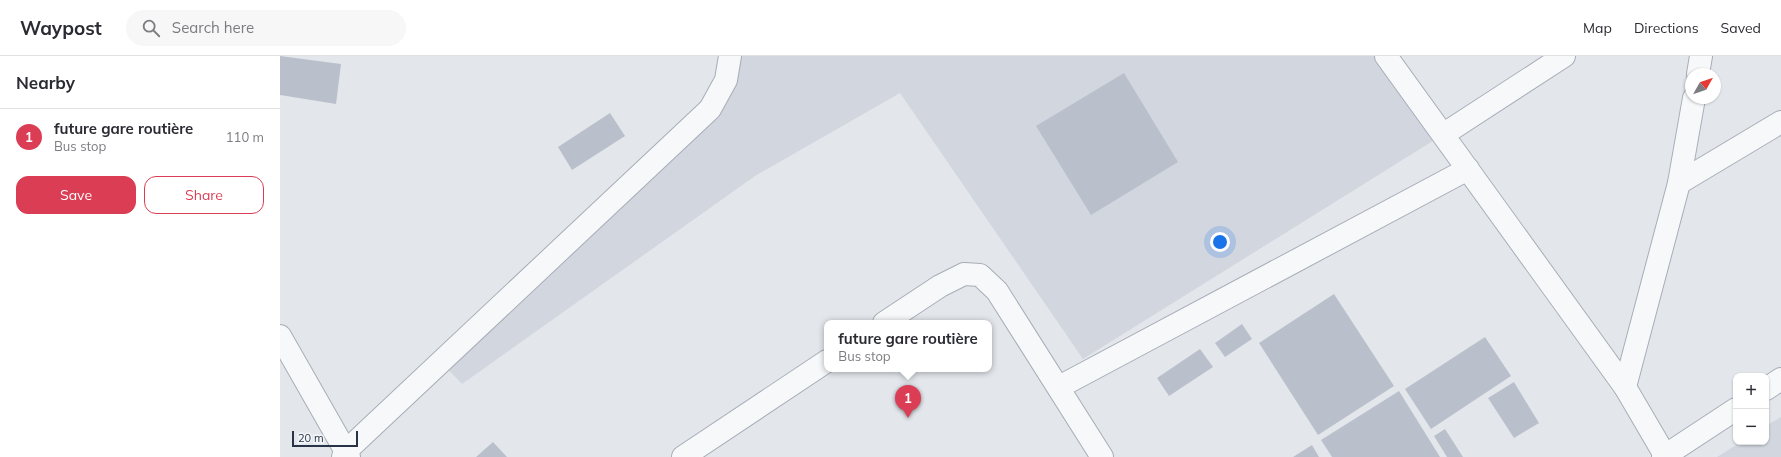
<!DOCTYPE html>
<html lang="en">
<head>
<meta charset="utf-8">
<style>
  body { margin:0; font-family:Mulish,sans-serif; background:#f7f7f7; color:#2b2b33 }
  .controls { position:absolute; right:12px; bottom:12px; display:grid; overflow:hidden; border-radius:8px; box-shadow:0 1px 3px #0004 }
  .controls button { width:36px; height:36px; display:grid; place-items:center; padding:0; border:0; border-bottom:1px solid #e1e1e2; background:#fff; color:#2b2b33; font:20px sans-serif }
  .compass { position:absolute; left:1405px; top:12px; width:36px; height:36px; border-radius:50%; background:#fff; box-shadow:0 1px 3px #0004; rotate:50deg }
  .scale { position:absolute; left:12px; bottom:10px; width:66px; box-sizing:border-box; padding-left:4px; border:2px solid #293347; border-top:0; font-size:11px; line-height:14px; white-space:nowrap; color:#293347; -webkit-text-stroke:3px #f3f6f9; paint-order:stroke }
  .you { position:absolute; left:940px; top:186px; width:14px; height:14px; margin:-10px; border:3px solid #fff; border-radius:50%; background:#1a73e8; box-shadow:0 0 0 6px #1a73e833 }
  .badge { display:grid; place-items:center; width:26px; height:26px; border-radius:50%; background:#db3e54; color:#fff; font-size:13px; font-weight:700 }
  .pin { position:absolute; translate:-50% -33px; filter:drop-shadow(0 1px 2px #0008) }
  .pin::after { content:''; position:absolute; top:21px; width:14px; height:12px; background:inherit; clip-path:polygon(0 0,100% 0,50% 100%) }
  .popup { position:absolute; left:544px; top:264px; width:168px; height:52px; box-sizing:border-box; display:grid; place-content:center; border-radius:8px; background:#fff; filter:drop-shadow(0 1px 3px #0005); font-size:13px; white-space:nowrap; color:#7c7c81 }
  .popup b { font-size:15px; color:#2b2b33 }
  .popup::after { content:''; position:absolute; left:50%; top:100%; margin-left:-8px; border:8px solid transparent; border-top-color:#fff }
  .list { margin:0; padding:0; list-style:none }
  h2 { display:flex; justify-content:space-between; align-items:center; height:52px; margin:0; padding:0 16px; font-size:17px }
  h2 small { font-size:13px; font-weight:400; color:#7c7c81 }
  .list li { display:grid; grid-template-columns:26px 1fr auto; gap:12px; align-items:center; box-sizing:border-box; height:56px; padding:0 16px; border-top:1px solid #e1e1e2 }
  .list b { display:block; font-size:15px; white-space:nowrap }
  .list p { margin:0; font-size:13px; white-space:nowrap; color:#7c7c81 }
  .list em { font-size:13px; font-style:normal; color:#7c7c81 }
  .actions { display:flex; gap:8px; padding:12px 16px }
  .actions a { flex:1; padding:9px 0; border:1px solid #db3e54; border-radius:12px; text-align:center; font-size:14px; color:#db3e54 }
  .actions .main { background:#db3e54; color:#fff }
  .icon { flex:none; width:22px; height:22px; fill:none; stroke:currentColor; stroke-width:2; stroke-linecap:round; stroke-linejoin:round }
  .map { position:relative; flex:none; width:1501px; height:401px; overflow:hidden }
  header { display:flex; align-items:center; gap:24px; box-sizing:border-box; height:56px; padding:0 20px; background:#fff; border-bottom:1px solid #e1e1e2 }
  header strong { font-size:19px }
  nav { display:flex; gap:22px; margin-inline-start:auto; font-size:14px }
  .search { width:280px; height:36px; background:#f7f7f7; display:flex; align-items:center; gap:10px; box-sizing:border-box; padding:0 14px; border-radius:22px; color:#7c7c81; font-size:15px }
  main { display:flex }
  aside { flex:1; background:#fff }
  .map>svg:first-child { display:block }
  .built { fill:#d1d6df }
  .building { fill:#bac0cb }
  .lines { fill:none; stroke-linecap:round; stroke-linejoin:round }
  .minor-casing { stroke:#a7adb7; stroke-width:24 }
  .minor { stroke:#f7f8fa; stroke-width:22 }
</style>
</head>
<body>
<header>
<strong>Waypost</strong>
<div class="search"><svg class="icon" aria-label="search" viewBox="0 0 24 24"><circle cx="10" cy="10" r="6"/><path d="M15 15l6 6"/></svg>Search here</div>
<nav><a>Map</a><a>Directions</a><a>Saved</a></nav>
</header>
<main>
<aside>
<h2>Nearby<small></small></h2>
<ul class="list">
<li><span class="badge">1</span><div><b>future gare routière</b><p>Bus stop</p></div><em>110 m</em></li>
</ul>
<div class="actions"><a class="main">Save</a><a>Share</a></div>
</aside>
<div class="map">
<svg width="1501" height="401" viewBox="0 0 1501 401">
  <rect width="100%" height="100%" fill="#e3e7ec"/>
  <g class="built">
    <polygon points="450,0 1106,0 1164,78 803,303 620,37 475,120 182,328 161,306 405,76"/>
    <polygon points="1501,361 1501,401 1437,401 1461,386 1486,386 1486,370"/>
  </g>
  <g class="building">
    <polygon points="0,0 61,8 56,48 0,39"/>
    <polygon points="844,17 898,106 811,159 756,70"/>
    <polygon points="330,57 345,80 292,114 278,91"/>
    <polygon points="1054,238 1114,330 1038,379 979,287"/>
    <polygon points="962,268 972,283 945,301 935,287"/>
    <polygon points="1205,281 1231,320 1151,373 1125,333"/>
    <polygon points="920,293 933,311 889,340 877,322"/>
    <polygon points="1234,326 1259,367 1234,382 1208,342"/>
    <polygon points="1119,335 1160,401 1052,401 1041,384"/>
    <polygon points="1165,373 1183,401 1167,401 1154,380"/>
    <polygon points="213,386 227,401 196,401"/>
    <polygon points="1032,389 1039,401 1013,401"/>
  </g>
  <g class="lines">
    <defs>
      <g id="minor">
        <polyline points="1106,0 1345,331 1386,401"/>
        <polyline points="1418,18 1421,0"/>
        <polyline points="1164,78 1284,0"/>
        <polyline points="1399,127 1501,66"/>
        <polyline points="604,267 660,230 684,218 700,219 717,235 822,401"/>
        <polyline points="0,280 69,401"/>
        <polyline points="779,331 1188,113"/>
        <polyline points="1345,331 1399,127 1414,42"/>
        <polyline points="1486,333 1501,323"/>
        <polyline points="63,401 66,395 430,53 446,24 450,0"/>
        <polyline points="403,401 547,305"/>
        <polyline points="1383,401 1456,353"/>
      </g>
    </defs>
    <use href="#minor" class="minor-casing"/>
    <use href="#minor" class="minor"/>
  </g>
</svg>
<div class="controls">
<button>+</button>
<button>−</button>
</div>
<svg class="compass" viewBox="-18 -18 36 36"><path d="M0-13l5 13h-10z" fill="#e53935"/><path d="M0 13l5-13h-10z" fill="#7c7c81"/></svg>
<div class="scale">20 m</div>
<div class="you"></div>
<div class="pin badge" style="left:628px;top:362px">1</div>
<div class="popup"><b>future gare routière</b>Bus stop</div>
</div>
</main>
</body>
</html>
